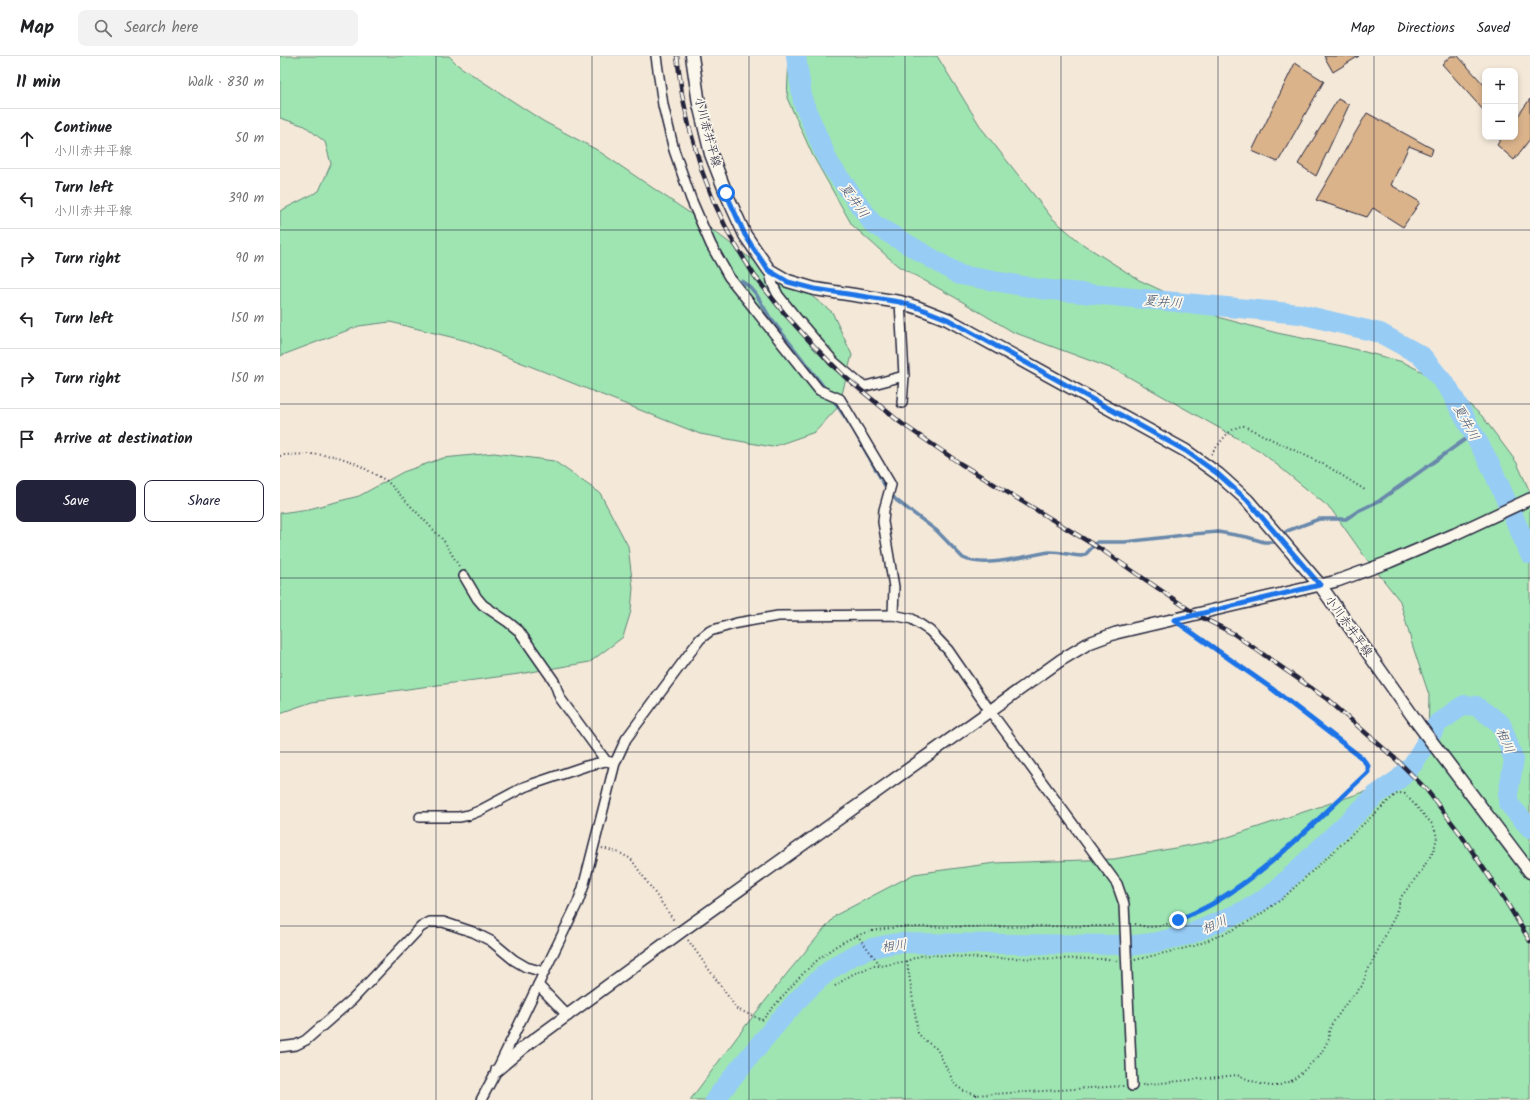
<!DOCTYPE html>
<html lang="en">
<head>
<meta charset="utf-8">
<style>
  body { margin:0; font-family:Kalam,"Klee One",sans-serif; background:#f2f2f2; color:#202124 }
  .controls { position:absolute; right:12px; top:12px; display:grid; overflow:hidden; border-radius:8px; box-shadow:0 2px 6px #0003 }
  .controls button { width:36px; height:36px; display:grid; place-items:center; padding:0; border:0; border-bottom:1px solid #e0e0e0; background:#fff; color:#202124; font:20px sans-serif }
  .stop { position:absolute; width:12px; height:12px; margin:-9px; border:3px solid #1a73e8; border-radius:50%; background:#fff }
  .stop.end { background:#1a73e8; border-color:#fff; box-shadow:0 1px 4px #0008 }
  .list { margin:0; padding:0; list-style:none }
  h2 { display:flex; justify-content:space-between; align-items:center; height:52px; margin:0; padding:0 16px; font-size:17px }
  h2 small { font-size:13px; font-weight:400; color:#757577 }
  .list li { display:grid; grid-template-columns:26px 1fr auto; gap:12px; align-items:center; box-sizing:border-box; height:60px; padding:0 16px; border-top:1px solid #e0e0e0 }
  .list b { display:block; font-size:15px; white-space:nowrap }
  .list p { margin:0; font-size:13px; white-space:nowrap; color:#757577 }
  .list em { font-size:13px; font-style:normal; color:#757577 }
  .actions { display:flex; gap:8px; padding:12px 16px }
  .actions a { flex:1; padding:9px 0; border:1px solid #22223b; border-radius:8px; text-align:center; font-size:14px; color:#22223b }
  .actions .main { background:#22223b; color:#fff }
  .icon { flex:none; width:22px; height:22px; fill:none; stroke:currentColor; stroke-width:2; stroke-linecap:round; stroke-linejoin:round }
  .map { position:relative; flex:none; width:1250px; height:1044px; overflow:hidden }
  header { display:flex; align-items:center; gap:24px; box-sizing:border-box; height:56px; padding:0 20px; background:#fff; border-bottom:1px solid #e0e0e0 }
  header strong { font-size:19px }
  nav { display:flex; gap:22px; margin-inline-start:auto; font-size:14px }
  .search { width:280px; height:36px; background:#f2f2f2; display:flex; align-items:center; gap:10px; box-sizing:border-box; padding:0 14px; border-radius:8px; color:#757577; font-size:15px }
  main { display:flex }
  aside { flex:1; background:#fff }
  .map>svg:first-child { display:block }
  .green { fill:#9fe5b2; stroke:#608476 }
  .lines { fill:none; stroke-linecap:round; stroke-linejoin:round }
  .stream { stroke:#6888ab; stroke-width:3.5 }
  .river { stroke:#97ccf5; stroke-width:20 }
  .building { fill:#dab38b; stroke:#22223b }
  .minor-casing { stroke:#22223b; stroke-width:12 }
  .tertiary-casing { stroke:#22223b; stroke-width:14 }
  .secondary-casing { stroke:#22223b; stroke-width:15 }
  .path { stroke:#22223b; stroke-width:2; stroke-dasharray:1 3; stroke-linecap:butt }
  .minor { stroke:#fbf7ec; stroke-width:9 }
  .tertiary { stroke:#fbf7ec; stroke-width:11 }
  .secondary { stroke:#fbf7ec; stroke-width:12 }
  .rail-casing { stroke:#22223b; stroke-width:4.5 }
  .rail { stroke:#fbf7ec; stroke-width:3; stroke-dasharray:9; stroke-linecap:butt }
  .route { stroke:#1a73e8; stroke-width:5 }
  .grid { fill:none; stroke:#22223b; stroke-width:1; stroke-opacity:0.55 }
  .labels { text-anchor:middle; stroke-width:3.5; stroke-linejoin:round; paint-order:stroke }
  .street-label { font-size:12px; fill:#22223b; stroke:#fbf7ec }
  .water-label { font-size:13px; font-style:italic; fill:#455573; stroke:#fbf7ec }
</style>
</head>
<body>
<header>
<strong>Map</strong>
<div class="search"><svg class="icon" aria-label="search" viewBox="0 0 24 24"><circle cx="10" cy="10" r="6"/><path d="M15 15l6 6"/></svg>Search here</div>
<nav><a>Map</a><a>Directions</a><a>Saved</a></nav>
</header>
<main>
<aside>
<h2>11 min<small>Walk · 830 m</small></h2>
<ul class="list">
<li><svg class="icon" aria-label="ahead" viewBox="0 0 24 24"><path d="M12 20V5M6 11l6-6 6 6"/></svg><div><b>Continue</b><p>小川赤井平線</p></div><em>50 m</em></li>
<li><svg class="icon" aria-label="left" viewBox="0 0 24 24"><path d="M17 20v-9H6M10 6l-5 5 5 5"/></svg><div><b>Turn left</b><p>小川赤井平線</p></div><em>390 m</em></li>
<li><svg class="icon" aria-label="right" viewBox="0 0 24 24"><path d="M7 20v-9h11M14 6l5 5-5 5"/></svg><div><b>Turn right</b></div><em>90 m</em></li>
<li><svg class="icon" aria-label="left" viewBox="0 0 24 24"><path d="M17 20v-9H6M10 6l-5 5 5 5"/></svg><div><b>Turn left</b></div><em>150 m</em></li>
<li><svg class="icon" aria-label="right" viewBox="0 0 24 24"><path d="M7 20v-9h11M14 6l5 5-5 5"/></svg><div><b>Turn right</b></div><em>150 m</em></li>
<li><svg class="icon" aria-label="arrive" viewBox="0 0 24 24"><path d="M6 21V4h12l-3 4 3 4H6"/></svg><div><b>Arrive at destination</b></div></li>
</ul>
<div class="actions"><a class="main">Save</a><a>Share</a></div>
</aside>
<div class="map">
<svg width="1250" height="1044" viewBox="0 0 1250 1044">
  <rect width="100%" height="100%" fill="#f4e9d9"/>
  <filter id="ink" filterUnits="userSpaceOnUse"><feTurbulence type="fractalNoise" baseFrequency=".025" numOctaves="2"/><feDisplacementMap in="SourceGraphic" scale="8" xChannelSelector="R" yChannelSelector="G"/><feConvolveMatrix kernelMatrix="1 2 1 2 8 2 1 2 1" color-interpolation-filters="sRGB"/></filter>
  <g filter="url(#ink)">
    <g class="green">
      <polygon points="0,0 169,0 179,10 263,65 317,94 414,160 467,200 520,231 552,256 572,299 559,350 535,376 492,391 420,378 187,285 110,266 79,270 0,300 0,155 39,135 51,108 45,86 25,70 0,62"/>
      <polygon points="509,0 657,0 702,73 772,162 801,187 859,224 941,262 997,277 1066,291 1123,306 1168,329 1202,360 1237,407 1250,436 1250,1044 410,1044 463,973 509,915 556,859 634,818 715,807 834,803 939,784 1108,728 1133,710 1148,682 1149,639 1132,588 1120,545 1085,501 1051,453 980,395 838,315 733,276 676,242 618,210 572,169 533,100 507,42"/>
      <polygon points="214,397 274,405 320,437 348,490 353,532 351,555 343,581 310,606 239,618 32,646 0,657 0,457 29,453 79,440 123,416 163,402"/>
    </g>
    <g class="lines">
      <g class="stream">
        <polyline points="461,225 470,231 476,238 489,260 547,335"/>
        <path d="M552,342L573,373L605,430L616,444L657,475L683,502C707,513 745,499 770,496C780,496 791,499 801,500L805,499L817,486H845L913,478L938,476L967,481L984,486H994L1007,475L1039,463H1066L1078,455L1099,445L1194,377"/>
      </g>
      <g class="river">
        <polyline points="516,0 523,46 549,107 593,168 680,219 760,233 1020,258 1100,277 1142,300 1169,333 1210,408 1250,498"/>
        <path d="M435,1044C449,1025 464,1007 479,989C506,957 536,918 574,899C588,892 603,889 618,887L855,889L872,887L908,879L966,854L992,838L1096,739L1119,723L1133,708L1158,667L1184,649L1196,650L1221,668L1234,704L1228,738V747L1250,772"/>
      </g>
    </g>
    <g class="building">
      <polygon points="1044,0 1079,0 1053,16"/>
      <polygon points="1171,0 1178,0 1205,30 1205,56 1162,8"/>
      <polygon points="1015,7 1044,25 998,106 972,95"/>
      <polygon points="1058,43 1069,49 1036,120 1018,108"/>
      <polygon points="1250,43 1250,83 1234,104 1217,89 1222,81 1235,81 1235,64"/>
      <polygon points="1087,57 1153,93 1151,99 1129,90 1111,129 1140,146 1123,171 1093,152 1087,161 1036,144"/>
    </g>
    <g class="lines">
      <defs>
        <g id="minor">
          <polyline points="376,0 383,49 394,94 411,143 431,189 449,221 539,334 560,343 611,429 604,454 603,466 614,531 613,559"/>
          <polyline points="489,214 493,229 498,239 518,264 554,306 581,329 586,330 624,320"/>
          <polyline points="620,246 624,320 622,347"/>
          <polyline points="184,520 197,542 203,549 228,566 239,575 274,625 280,642 326,705 335,707"/>
          <polyline points="140,761 179,761 189,759 199,755 244,731 306,710 326,705"/>
          <polyline points="258,929 288,960"/>
          <polyline points="0,991 16,989 26,984 73,943 141,871 150,866 163,866 193,876 211,885 234,904 246,911 264,916"/>
          <polyline points="201,1044 217,1014 298,846 303,832 335,707 346,683 420,583 430,575 457,567 498,560 613,559 632,563 650,575 668,594 710,655 837,828 844,848 852,1030"/>
        </g>
        <polyline id="tertiary" points="217,1014 244,991 402,875 781,604 809,587 836,577 1057,525 1109,506 1175,478 1250,443"/>
        <polyline id="secondary" points="412,0 419,48 431,98 446,137 465,179 489,214 508,225 535,233 620,246 639,252 667,263 906,395 938,418 967,444 1040,529 1139,669 1250,816"/>
      </defs>
      <use href="#minor" class="minor-casing"/>
      <use href="#tertiary" class="tertiary-casing"/>
      <use href="#secondary" class="secondary-casing"/>
      <g class="path">
        <path d="M931,398C940,388 949,370 964,370L1047,410L1085,434"/>
        <polyline points="0,400 3,399 31,398 55,400 73,406 107,425 164,485 180,512"/>
        <polyline points="322,792 340,797 351,803 395,866"/>
        <path d="M855,868C859,869 863,870 867,871C879,872 894,866 905,861C976,831 1033,768 1088,716V711L1082,702L991,632L906,572"/>
        <polyline points="577,879 601,910"/>
        <path d="M408,884L457,953L482,964C510,933 537,894 579,879C591,874 605,873 618,871L830,870L835,868"/>
        <polyline points="855,904 914,890 953,874 975,862 1002,843 1115,739 1120,737 1125,738 1153,769 1157,781 1154,794 1142,814 1121,841 1115,860 1087,916 1082,930 1068,945 1052,968 1049,975 1049,983 1040,999 1017,1021 1011,1025 997,1030 990,1030 977,1027 957,1019 862,1029"/>
        <polyline points="627,905 638,977 643,983 657,993 675,1029 684,1035 696,1039 844,1030"/>
        <polyline points="555,930 571,919 593,910 601,910 627,905 639,900 653,899 699,902 828,903 837,905"/>
        <polyline points="696,1039 696,1044"/>
      </g>
      <use href="#minor" class="minor"/>
      <use href="#tertiary" class="tertiary"/>
      <use href="#secondary" class="secondary"/>
      <defs>
        <polyline id="rail" points="397,0 402,38 409,70 422,115 434,146 450,180 474,219 504,257 534,290 565,321 621,367 681,408 822,494 917,559 954,578 1047,643 1119,706 1146,733 1179,776 1225,844 1250,885"/>
      </defs>
      <use href="#rail" class="rail-casing"/>
      <use href="#rail" class="rail"/>
    </g>
  </g>
  <g class="lines" filter="url(#ink)">
    <path class="route" d="M446,137L465,179L476,196L488,214L508,226L535,233L620,246L639,252L667,263L906,395L938,418L967,444L1040,529L894,564L991,632L1082,702L1088,710V716C1040,761 993,811 937,845C925,853 911,858 898,864"/>
  </g>
  <path class="grid" d="M156,0V1044M312,0V1044M469,0V1044M625,0V1044M781,0V1044M938,0V1044M1094,0V1044M0,174H1250M0,348H1250M0,522H1250M0,696H1250M0,870H1250"/>
  <g class="labels">
    <g class="street-label">
      <text transform="translate(428 76) rotate(75)" y="4">小川赤井平線</text>
      <text transform="translate(1069 570) rotate(54)" y="4">小川赤井平線</text>
    </g>
    <g class="water-label">
      <text transform="translate(575 144) rotate(54)" y="5">夏井川</text>
      <text transform="translate(883 245) rotate(5)" y="5">夏井川</text>
      <text transform="translate(1187 366) rotate(61)" y="5">夏井川</text>
      <text transform="translate(1226 684) rotate(67)" y="5">相川</text>
      <text transform="translate(934 868) rotate(-23)" y="5">相川</text>
      <text transform="translate(614 889) rotate(-7)" y="5">相川</text>
    </g>
  </g>
</svg>
<div class="controls">
<button>+</button>
<button>−</button>
</div>
<div class="stop" style="left:446px;top:137px"></div>
<div class="stop end" style="left:898px;top:864px"></div>
</div>
</main>
</body>
</html>
